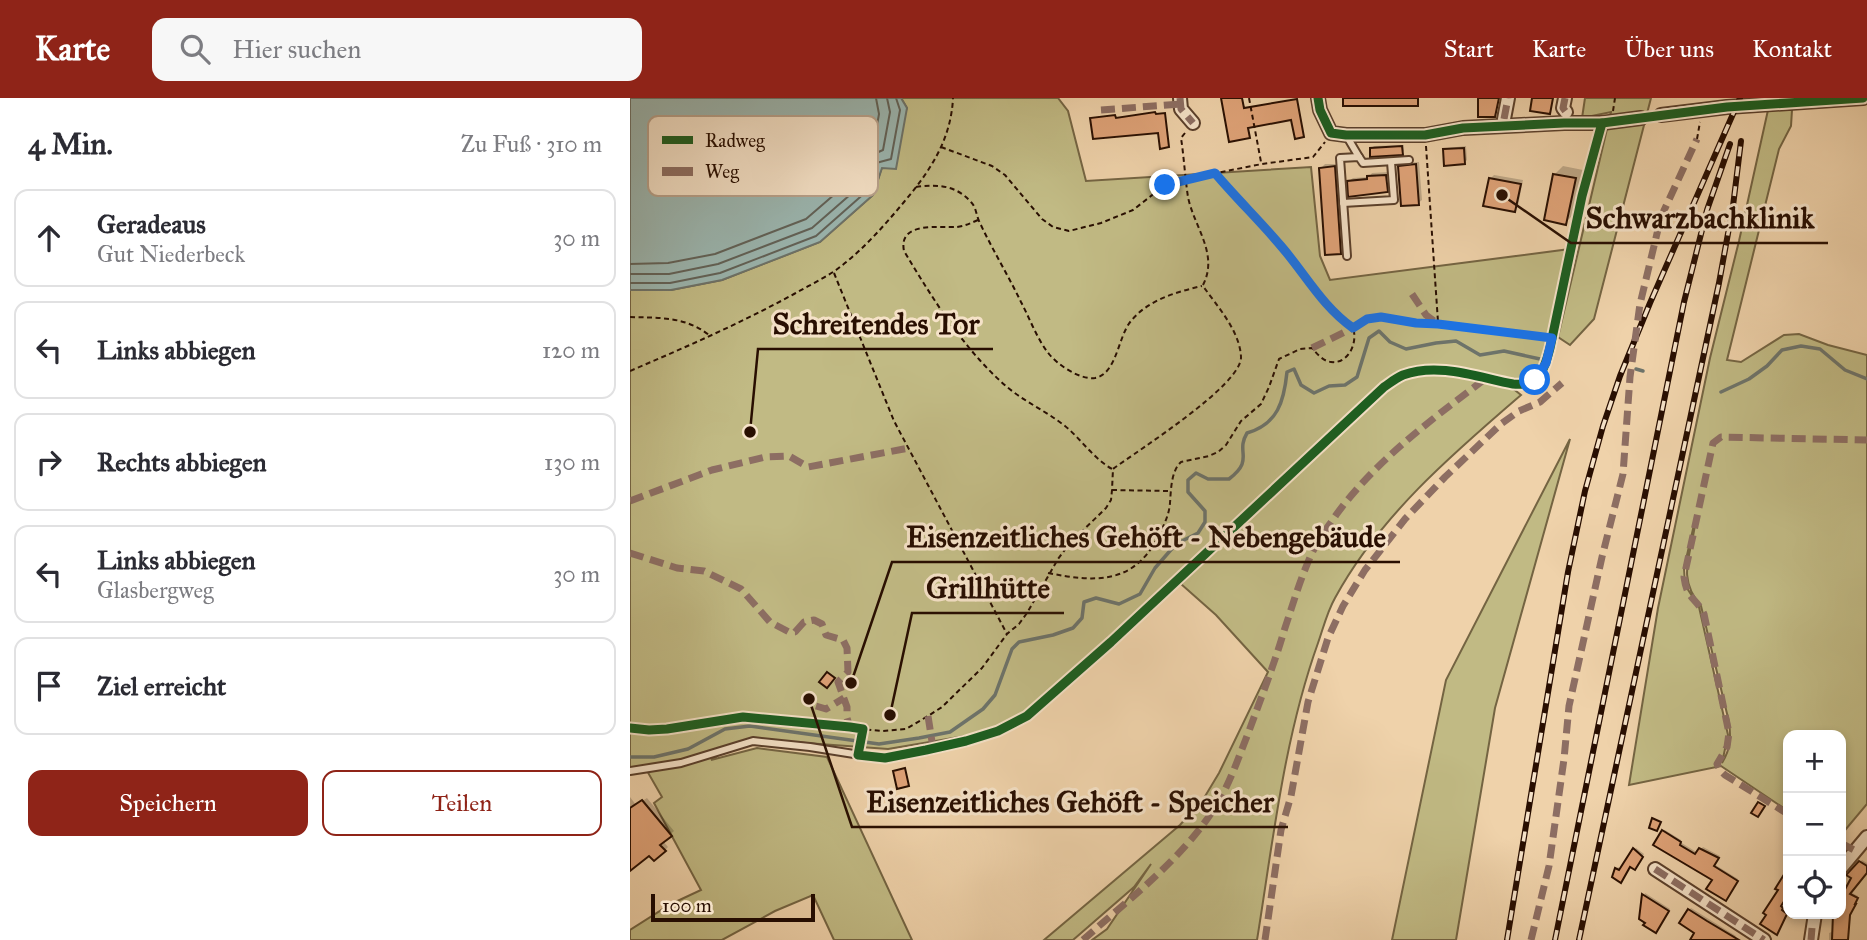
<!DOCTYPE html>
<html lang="de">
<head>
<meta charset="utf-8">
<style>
  body { margin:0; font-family:"IM FELL Great Primer",serif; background:#f7f7f7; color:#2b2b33 }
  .controls { position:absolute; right:21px; bottom:21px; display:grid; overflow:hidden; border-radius:14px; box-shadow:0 4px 10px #0003 }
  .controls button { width:63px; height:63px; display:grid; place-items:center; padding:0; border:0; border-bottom:2px solid #e1e1e2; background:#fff; color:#2b2b33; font:35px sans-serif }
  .scale { position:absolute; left:21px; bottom:18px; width:164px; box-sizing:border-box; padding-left:7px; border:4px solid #280e01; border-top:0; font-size:19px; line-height:24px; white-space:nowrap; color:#280e01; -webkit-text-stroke:5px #f5e2c8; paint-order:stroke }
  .stop { position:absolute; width:21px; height:21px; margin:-16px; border:5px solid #1a73e8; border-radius:50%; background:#fff }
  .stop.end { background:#1a73e8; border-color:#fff; box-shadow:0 2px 7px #0008 }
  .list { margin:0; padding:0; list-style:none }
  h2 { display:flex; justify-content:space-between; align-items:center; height:91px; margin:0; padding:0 28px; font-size:30px }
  h2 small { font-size:23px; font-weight:400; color:#7c7c81 }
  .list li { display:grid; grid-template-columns:46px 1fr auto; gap:21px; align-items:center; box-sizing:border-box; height:98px; margin:0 14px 14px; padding:0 14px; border:2px solid #e1e1e2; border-radius:14px }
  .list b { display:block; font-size:26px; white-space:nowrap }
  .list p { margin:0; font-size:23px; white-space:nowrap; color:#7c7c81 }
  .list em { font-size:23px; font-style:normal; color:#7c7c81 }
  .actions { display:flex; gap:14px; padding:21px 28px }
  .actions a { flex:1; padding:16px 0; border:2px solid #8f2418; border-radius:14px; text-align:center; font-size:24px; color:#8f2418 }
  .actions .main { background:#8f2418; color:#fff }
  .icon { flex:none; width:38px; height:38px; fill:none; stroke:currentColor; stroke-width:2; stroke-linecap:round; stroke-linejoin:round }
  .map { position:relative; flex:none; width:1237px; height:842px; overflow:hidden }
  header { display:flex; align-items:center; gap:42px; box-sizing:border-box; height:98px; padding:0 35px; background:#8f2418; color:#fff }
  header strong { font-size:33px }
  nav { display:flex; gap:38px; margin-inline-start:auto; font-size:24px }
  .search { width:490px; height:63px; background:#f7f7f7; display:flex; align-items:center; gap:18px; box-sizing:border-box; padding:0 24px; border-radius:14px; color:#7c7c81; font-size:26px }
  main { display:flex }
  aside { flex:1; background:#fff }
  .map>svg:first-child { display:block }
  .green { fill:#c1ba84; stroke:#746442; stroke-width:2; fill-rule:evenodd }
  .water { fill:#9bb6b0; stroke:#6d736a; stroke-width:2 }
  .shadow { fill:#0003 }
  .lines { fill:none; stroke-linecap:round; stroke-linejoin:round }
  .shore { stroke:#626258; stroke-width:2 }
  .stream { stroke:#6d736a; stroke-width:3.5 }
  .building { fill:#e0a378; stroke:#280e01; stroke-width:2 }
  .minor-tunnel { stroke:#c7ab88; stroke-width:12; stroke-dasharray:12 6; stroke-linecap:butt }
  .service-casing { stroke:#5a3f2b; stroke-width:10 }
  .minor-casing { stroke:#5a3f2b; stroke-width:16 }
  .path { stroke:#280e01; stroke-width:2; stroke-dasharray:5 3.5; stroke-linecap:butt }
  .service { stroke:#f5e2c8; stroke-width:6 }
  .minor { stroke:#f5e2c8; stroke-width:12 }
  .rail-casing { stroke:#280e01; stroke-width:6 }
  .rail { stroke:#f5e2c8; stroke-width:3.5; stroke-dasharray:10; stroke-linecap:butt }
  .quiet { stroke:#8d6e63; stroke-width:7; stroke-dasharray:14 7; stroke-linecap:butt }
  .cycleway-casing { stroke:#f5e2c8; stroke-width:13 }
  .cycleway { stroke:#1b5e20; stroke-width:9 }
  .route { stroke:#1a73e8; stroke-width:9 }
  .key { fill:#f5e2c8; stroke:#b8a28c; stroke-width:2 }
  .key-label { font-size:19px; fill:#280e01 }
  .leader { fill:none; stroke:#280e01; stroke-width:2.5 }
  .callout-dot { fill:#280e01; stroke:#f5e2c8; stroke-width:2.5 }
  .callout-label { font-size:30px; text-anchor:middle; font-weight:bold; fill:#280e01; stroke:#f5e2c8; stroke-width:6; stroke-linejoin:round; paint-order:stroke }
</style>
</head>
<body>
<header>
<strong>Karte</strong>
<div class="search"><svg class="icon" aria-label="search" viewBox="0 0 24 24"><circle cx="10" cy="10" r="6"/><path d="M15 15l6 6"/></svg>Hier suchen</div>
<nav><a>Start</a><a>Karte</a><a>Über uns</a><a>Kontakt</a></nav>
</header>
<main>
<aside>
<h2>4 Min.<small>Zu Fuß · 310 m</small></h2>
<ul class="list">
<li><svg class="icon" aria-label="ahead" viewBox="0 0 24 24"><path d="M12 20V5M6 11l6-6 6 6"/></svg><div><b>Geradeaus</b><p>Gut Niederbeck</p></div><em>30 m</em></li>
<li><svg class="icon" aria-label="left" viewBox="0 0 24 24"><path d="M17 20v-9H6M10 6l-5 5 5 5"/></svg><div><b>Links abbiegen</b></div><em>120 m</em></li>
<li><svg class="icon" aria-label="right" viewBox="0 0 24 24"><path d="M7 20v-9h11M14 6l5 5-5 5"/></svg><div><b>Rechts abbiegen</b></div><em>130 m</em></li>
<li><svg class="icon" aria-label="left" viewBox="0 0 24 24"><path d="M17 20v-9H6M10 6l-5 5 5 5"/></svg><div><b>Links abbiegen</b><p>Glasbergweg</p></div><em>30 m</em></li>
<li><svg class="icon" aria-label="arrive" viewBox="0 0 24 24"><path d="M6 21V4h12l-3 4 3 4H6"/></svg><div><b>Ziel erreicht</b></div></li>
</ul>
<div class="actions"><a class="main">Speichern</a><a>Teilen</a></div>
</aside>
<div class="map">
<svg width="1237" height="842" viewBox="0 0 1237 842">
  <rect width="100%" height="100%" fill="#efd2aa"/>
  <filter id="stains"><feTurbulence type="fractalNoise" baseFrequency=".00286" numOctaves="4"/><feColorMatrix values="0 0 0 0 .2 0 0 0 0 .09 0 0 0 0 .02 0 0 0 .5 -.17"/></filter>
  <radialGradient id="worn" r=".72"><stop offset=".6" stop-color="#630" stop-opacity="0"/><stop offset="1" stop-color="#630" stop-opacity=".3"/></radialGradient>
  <g class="green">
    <polygon points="271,0 428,0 438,13 456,83 681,69 690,158 700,182 940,151 913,265 901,280 882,282 810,269 790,270 769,276 426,589 404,608 385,621 366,629 341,637 258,651 123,641 108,644 81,662 127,650 197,659 282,842 204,842 183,797 145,813 92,842 0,842 0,832 41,806 71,792 24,705 32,699 16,671 0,674 0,192 41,192 92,182 190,144 243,97 252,69 277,10"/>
    <polygon points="955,0 1021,0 964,221 940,247 928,239 981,14 952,20"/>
    <path d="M1138,12H1162L1161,28L1149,51L1097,262L1111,264L1154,237L1169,236L1198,247L1237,257V706L1211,737V637H1158V713L1091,668L999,687L1028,510L1080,260L1109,143ZM1066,418C1064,453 1044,477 1071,508L1099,624C1101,640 1101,650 1092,665L1098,637L1069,509L1055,487L1054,470Z"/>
    <path d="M809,274L881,289L891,297C821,357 749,419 705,500C697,514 693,531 688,545C654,640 643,743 627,842H462L477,831L521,766L504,789L443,842H414L550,727L574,700L589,675L638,574L586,517L551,486L758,289C775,279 790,275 809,274Z"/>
    <polygon points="940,341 865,610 826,842 762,842 816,582"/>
  </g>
  <polygon class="water" points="0,0 271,0 277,10 266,71 252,70 243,97 190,144 92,182 41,192 0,192"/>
  <g class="shadow">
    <polygon points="774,47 774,53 772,55 742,50 744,48"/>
    <polygon points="836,48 837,62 835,64 815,52 817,50"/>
    <polygon points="789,64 792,102 788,105 770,69 774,65"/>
    <polygon points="695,66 708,66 714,151 710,155 691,70"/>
    <polygon points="933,68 953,72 943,117 935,125 925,76"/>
    <polygon points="759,74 761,89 757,93 719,83 723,80 739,79 742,75"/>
    <polygon points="864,77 893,82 888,108 885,112 860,81"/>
    <circle cx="261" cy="616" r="4"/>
    <polygon points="0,699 6,707 17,700 44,733 33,743 38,749 35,752 19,755 0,770"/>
    <polygon points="1035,732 1051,742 1050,744 1068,755 1073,749 1090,758 1084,766 1108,781 1097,799 1084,781 1033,733"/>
    <polygon points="1006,750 1014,756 1006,768 1000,767 992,781 986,771 988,769 991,771"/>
    <polygon points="1232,762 1237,765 1237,772 1220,794 1228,798 1221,814 1218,842 1199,842 1199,835 1204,833 1203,817 1211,816 1211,803 1223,779 1219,776"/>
    <polygon points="1158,771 1158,795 1151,806 1154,807 1152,809 1158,813 1149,832 1150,792 1147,790"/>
    <polygon points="1015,795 1040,811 1027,831 1011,820"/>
    <polygon points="1061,810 1106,838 1103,842 1066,834 1059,812"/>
  </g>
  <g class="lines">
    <g class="shore">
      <polyline points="0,166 38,165 85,156 176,121 220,83 229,57 234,50 244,44 249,16 246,0"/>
      <polyline points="0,176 39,176 88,166 182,130 229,89 239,61 244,56 253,52 260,14 257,0"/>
      <polyline points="0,185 40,185 90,175 186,138 237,93 246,65 261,61 270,12 266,0"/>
    </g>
    <g class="stream">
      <polyline points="1006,271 1013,273"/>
      <polyline points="1091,294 1119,281 1137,268 1152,252 1171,248 1190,251 1215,272 1237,281"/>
      <path d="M0,659H24L58,651L95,631L120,628L249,646L289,640L320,634L353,611L365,597L382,551L389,544L423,537L443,530L452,520L454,504L466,500L489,506L510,496L525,470L546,446L568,435L575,424V413L558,394V382L566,375L578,381H599C625,361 605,355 617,335C648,326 654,303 657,274L664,271L671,287L684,295L699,288L715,287L727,279L739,240L749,233L760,244L776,251L806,245L826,243L850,257L874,253L910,261"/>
    </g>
  </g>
  <g class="building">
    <polygon points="591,0 612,0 614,10 667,1 674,39 665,41 661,22 618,30 620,40 599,44"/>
    <rect x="713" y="0" width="75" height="8"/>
    <polygon points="848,0 869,0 865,19 848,19"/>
    <polygon points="902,0 923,0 920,16 900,13"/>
    <polygon points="525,14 526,16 535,15 539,49 530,51 528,35 463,41 460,20 485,17 486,20"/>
    <polygon points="772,48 773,57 740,59 740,50"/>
    <polygon points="834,50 835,66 814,68 813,51"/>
    <polygon points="786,66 789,107 771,108 768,68"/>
    <polygon points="705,68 711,156 695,157 689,70"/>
    <polygon points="923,76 946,80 936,127 914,122"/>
    <polygon points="756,77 758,94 718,99 717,83 737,81 737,78"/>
    <polygon points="859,80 891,86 885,114 853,108"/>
    <polygon points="197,574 205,580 197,590 189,584"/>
    <polygon points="275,670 279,688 267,691 263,673"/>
    <polygon points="12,702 42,738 30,747 36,753 24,763 19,758 0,773 0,710"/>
    <polygon points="1128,704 1135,708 1128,719 1121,715"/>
    <polygon points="1022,720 1031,724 1027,733 1019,730"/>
    <polygon points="1032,732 1051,744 1050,747 1065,756 1069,750 1089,760 1084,768 1108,783 1096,803 1076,791 1082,782 1023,747"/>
    <polygon points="1003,750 1013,759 1005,772 1000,769 991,785 982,779 985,770 989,772"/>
    <polygon points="1229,763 1237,768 1237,775 1220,796 1228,800 1225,806 1226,806 1220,817 1218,842 1202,842 1203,816 1211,816 1211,799 1221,780 1216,777"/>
    <polygon points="1158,770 1158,797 1151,808 1153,810 1152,812 1157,816 1147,837 1130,826 1136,817 1133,815 1148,792 1145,791"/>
    <polygon points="1012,796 1039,813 1026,835 1013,827 1015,825 1009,821"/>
    <polygon points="1058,811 1077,823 1109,842 1060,842 1064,835 1049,825"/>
  </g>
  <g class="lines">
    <polyline class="minor-tunnel" points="1011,20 1031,17"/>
    <defs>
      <g id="service">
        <polyline points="716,37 729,59"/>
        <polyline points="713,105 764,102 761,64"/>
        <polyline points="717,158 710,60 729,59 733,65 779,62"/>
        <path d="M0,673L51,665L123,643L180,649L249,660L274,657L336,643L368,633L397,618L429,591L615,419L754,289C760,285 766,280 773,277C808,264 847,279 883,286C910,289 914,272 920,250L952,98L972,25"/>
      </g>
      <g id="minor">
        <polyline points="550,0 551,11 563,25"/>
        <polyline points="688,0 690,12 701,35 716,37 795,37 833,30 934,25 972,25 1011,20"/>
        <polyline points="935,0 933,10 936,14"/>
        <polyline points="1031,17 1097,9 1233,0"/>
        <polyline points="874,21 878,0"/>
        <polyline points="1211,770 1237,739"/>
        <polyline points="1025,771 1134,842"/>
        <polyline points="1181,842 1185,816"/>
      </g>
    </defs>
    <use href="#service" class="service-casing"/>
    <use href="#minor" class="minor-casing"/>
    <g class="path">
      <polyline points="619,0 631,64"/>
      <polyline points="983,13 985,0"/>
      <path d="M555,35L551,40C554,59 555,80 558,99C564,129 589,156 573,187"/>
      <polyline points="1067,41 1070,24"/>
      <polyline points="796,48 808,224"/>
      <polyline points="311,49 362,68 375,77 412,121 423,129 439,133 471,125 503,112 535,87 561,80 632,66 683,59 695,44"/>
      <path d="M286,89C307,86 326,87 341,104C346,109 346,116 349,123C362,151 378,177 391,204C400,221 407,241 419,256C428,267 450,282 465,280C487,276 488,238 501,223C518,202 546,194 572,188"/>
      <path d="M348,122C341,125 335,128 327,129C309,130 268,123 274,153C303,201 334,252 377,289C395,304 416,313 435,328C451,341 463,360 482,371"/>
      <polyline points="204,175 264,323 377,536"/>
      <path d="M0,219C28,220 55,218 79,237"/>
      <polyline points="724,230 737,221 751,219 786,225 808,226 914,239"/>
      <path d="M0,273C56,249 111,225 164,196C178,188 193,181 206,172C232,153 253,129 274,104C300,73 321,42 323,0"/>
      <polyline points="482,392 539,393"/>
      <path d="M418,475C464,484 502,487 527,441C533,429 539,418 540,405C541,392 541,373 551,364L579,358L588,354L596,347L611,323L631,306L639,289L649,261L670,251L682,250C687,256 693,263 701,264C719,266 728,244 723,230C692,208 675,177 651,148C630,123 606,100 585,75"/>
      <path d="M0,630L19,632L37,631L113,619L252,633L276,631L298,618L312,609L352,570L377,536L389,526L397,515L428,461L440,445L476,410L481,402L482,392L483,371C507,353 612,287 611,259C610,233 587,208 573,188"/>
      <polyline points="230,649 233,631"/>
    </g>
    <use href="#service" class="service"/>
    <use href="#minor" class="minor"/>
    <defs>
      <g id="rail">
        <polyline points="877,842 938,474 955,393 973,328 990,278 1020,205 1110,0"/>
        <polyline points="925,842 1054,204 1077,112 1100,46"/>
        <polyline points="949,842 1089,185 1103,108 1111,43"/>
      </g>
    </defs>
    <use href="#rail" class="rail-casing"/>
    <use href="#rail" class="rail"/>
    <g class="quiet">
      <polyline points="550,0 551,11 563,25"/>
      <polyline points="935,0 933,10 936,14"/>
      <polyline points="471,12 551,6"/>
      <polyline points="874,21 878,0"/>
      <polyline points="782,196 796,217 808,226"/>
      <polyline points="682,250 723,230"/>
      <polyline points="0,403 82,372 135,359 159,358 178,369 279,350"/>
      <polyline points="0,455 47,470 74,473 111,491 140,524 159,534 165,534 174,524 184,522 192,526 196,537 213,542 217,550 218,574 208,584 217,609 217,620 220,629"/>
      <polyline points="186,608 196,611 214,600"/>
      <polyline points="298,618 303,650"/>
      <path d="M1158,716L1095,677L1090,672L1087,666L1097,649L1099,635L1074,516C1065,498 1057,502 1054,479L1083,345L1091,339L1237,342"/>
      <polyline points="1211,745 1226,753"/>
      <polyline points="1025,771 1134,842"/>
      <path d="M453,842C498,802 556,758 587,706C601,683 609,658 619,633C631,600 644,567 654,533C663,506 671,478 683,453C689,440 698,429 706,417C746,362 801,322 855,281"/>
      <polyline points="635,842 651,732 661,698 678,604 698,540 713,508 735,472 775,421 815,379 871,326 889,313 910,304 932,285"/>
      <polyline points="901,842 919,768 934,661 939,608 972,459 993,376 1000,279 1010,206 1031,119 1067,41"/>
      <polyline points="1181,842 1182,830"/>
    </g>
    <defs>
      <g id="cycleway">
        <polyline points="688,0 690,12 701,35 716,37 795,37 833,30 934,25 972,25 1097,9 1233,0"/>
        <path d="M0,630L19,632L37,631L113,619L220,629L233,631L228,657L255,660L296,652L336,643L368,633L397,618L481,544L754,289C760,285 766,280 773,277C808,264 847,279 883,286C910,289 914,272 920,250L952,98L972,25"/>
      </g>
    </defs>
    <use href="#cycleway" class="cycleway-casing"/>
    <use href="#cycleway" class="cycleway"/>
  </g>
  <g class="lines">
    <path class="route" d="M535,87L585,75C606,100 630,123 651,148C676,177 692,208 723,230L737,221L751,219L786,225L808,226L922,240L916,265L905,282"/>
  </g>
  <rect x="18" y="18" width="230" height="80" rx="10" class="key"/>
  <rect x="32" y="38" width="31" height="8" fill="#1b5e20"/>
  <rect x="32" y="69" width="31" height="9" fill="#8d6e63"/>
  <g class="key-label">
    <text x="75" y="49">Radweg</text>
    <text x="75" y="80">Weg</text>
  </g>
  <path class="leader" d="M872 97L941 145H1198M120 334L128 251H363M221 585L262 464H770M260 617L282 515H434M179 601L222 729H658"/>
  <g class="callout-dot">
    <circle cx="872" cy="97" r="7"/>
    <circle cx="120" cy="334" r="7"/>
    <circle cx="221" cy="585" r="7"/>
    <circle cx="260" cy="617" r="7"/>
    <circle cx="179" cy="601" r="7"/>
  </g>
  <g class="callout-label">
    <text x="1070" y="130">Schwarzbachklinik</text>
    <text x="246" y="236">Schreitendes Tor</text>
    <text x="516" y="449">Eisenzeitliches Gehöft - Nebengebäude</text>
    <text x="358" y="500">Grillhütte</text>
    <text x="440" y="714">Eisenzeitliches Gehöft - Speicher</text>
  </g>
  <rect width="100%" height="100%" filter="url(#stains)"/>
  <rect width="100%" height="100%" fill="url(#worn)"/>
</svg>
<div class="controls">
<button>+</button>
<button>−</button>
<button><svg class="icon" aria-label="locate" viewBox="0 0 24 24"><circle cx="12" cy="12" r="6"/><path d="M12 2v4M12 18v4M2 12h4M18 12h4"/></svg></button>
</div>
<div class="scale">100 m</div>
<div class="stop" style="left:905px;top:282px"></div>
<div class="stop end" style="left:535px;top:87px"></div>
</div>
</main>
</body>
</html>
